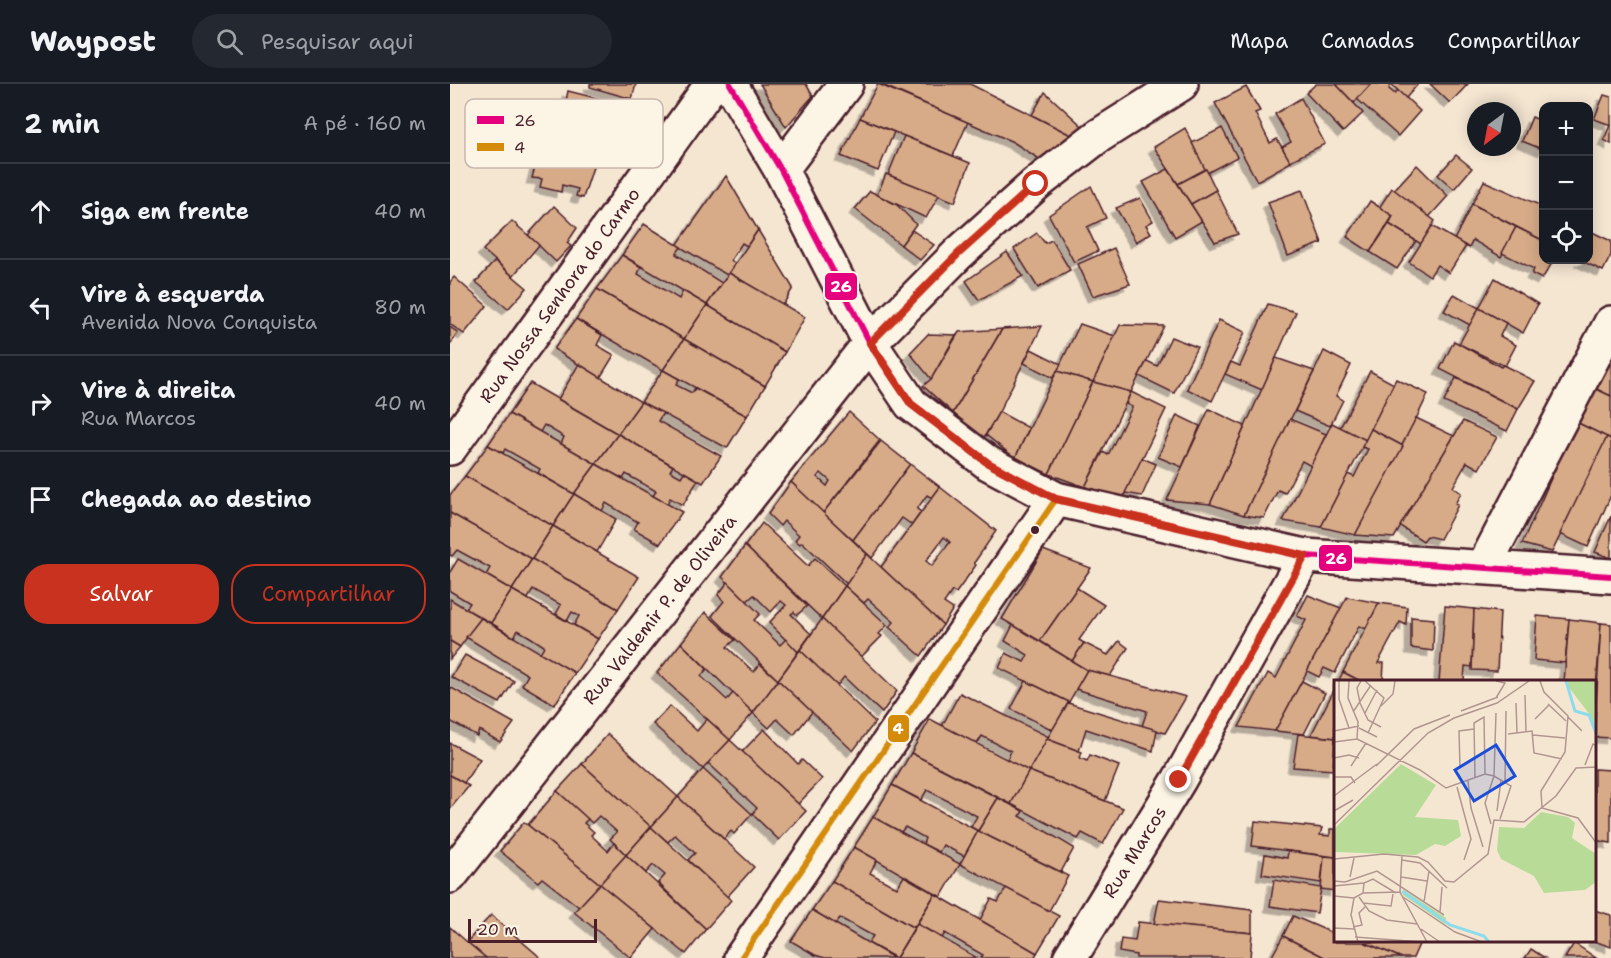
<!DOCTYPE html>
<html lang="pt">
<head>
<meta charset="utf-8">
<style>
  body { margin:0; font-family:"Shantell Sans",sans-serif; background:#242831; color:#f1f3f6 }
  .controls { position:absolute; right:18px; top:18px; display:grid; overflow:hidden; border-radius:12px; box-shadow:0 3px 15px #0003 }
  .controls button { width:54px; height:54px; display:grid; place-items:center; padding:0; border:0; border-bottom:2px solid #363941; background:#171b24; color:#f1f3f6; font:30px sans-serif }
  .compass { position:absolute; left:1017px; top:18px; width:54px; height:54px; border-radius:50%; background:#171b24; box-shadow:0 3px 15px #0003; rotate:212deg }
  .scale { position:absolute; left:18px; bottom:15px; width:129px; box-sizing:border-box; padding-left:6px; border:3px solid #4a1f2b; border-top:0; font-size:16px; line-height:21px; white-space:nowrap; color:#4a1f2b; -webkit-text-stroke:4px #fcf5e5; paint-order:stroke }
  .stop { position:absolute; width:18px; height:18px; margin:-14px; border:4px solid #c8321e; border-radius:50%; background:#fff }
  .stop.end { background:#c8321e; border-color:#fff; box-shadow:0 2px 6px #0008 }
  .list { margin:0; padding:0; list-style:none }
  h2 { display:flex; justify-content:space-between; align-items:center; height:78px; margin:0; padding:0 24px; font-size:26px }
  h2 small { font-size:20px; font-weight:400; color:#9ea1a6 }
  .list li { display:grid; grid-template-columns:39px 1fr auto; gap:18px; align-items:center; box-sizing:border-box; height:96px; padding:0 24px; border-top:2px solid #363941 }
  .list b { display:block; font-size:22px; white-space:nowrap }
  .list p { margin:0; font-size:20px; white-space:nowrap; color:#9ea1a6 }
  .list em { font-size:20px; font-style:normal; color:#9ea1a6 }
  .actions { display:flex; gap:12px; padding:18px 24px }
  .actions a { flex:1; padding:14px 0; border:2px solid #c8321e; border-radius:24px; text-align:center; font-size:21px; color:#c8321e }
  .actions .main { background:#c8321e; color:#fff }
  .icon { flex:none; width:33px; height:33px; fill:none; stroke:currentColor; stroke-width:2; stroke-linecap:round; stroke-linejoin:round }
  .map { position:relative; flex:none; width:1161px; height:874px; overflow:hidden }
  header { display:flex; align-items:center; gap:36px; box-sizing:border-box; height:84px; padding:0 30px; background:#171b24; border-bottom:2px solid #363941 }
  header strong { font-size:28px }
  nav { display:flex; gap:33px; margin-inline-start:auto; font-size:21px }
  .search { width:420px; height:54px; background:#242831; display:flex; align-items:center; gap:15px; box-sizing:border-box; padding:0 21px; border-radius:33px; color:#9ea1a6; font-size:22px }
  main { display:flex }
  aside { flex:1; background:#171b24 }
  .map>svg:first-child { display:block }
  .building { fill:#d7ab88; stroke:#4a1f2b; stroke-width:1.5; fill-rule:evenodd; filter:url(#shadow) }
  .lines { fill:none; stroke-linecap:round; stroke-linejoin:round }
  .minor-casing { stroke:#4a1f2b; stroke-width:38 }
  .minor { stroke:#fcf5e5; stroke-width:33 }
  .bus-1-casing { stroke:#fcf5e5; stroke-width:10 }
  .bus-2-casing { stroke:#fcf5e5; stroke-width:10 }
  .bus-1 { stroke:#e5007d; stroke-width:6 }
  .bus-2 { stroke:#d48b09; stroke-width:6 }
  .route { stroke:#c8321e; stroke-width:8 }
  .bus-dot { fill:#4a1f2b; stroke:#fcf5e5; stroke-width:2 }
  .labels { text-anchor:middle; stroke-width:4.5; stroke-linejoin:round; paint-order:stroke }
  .street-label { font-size:18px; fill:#4a1f2b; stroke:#fcf5e5 }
  .inset-river { fill:none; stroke:#8ddceb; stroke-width:3 }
  .inset-road { fill:none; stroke:#b1968f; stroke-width:1.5 }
  .view { fill:#1d4ed8; fill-opacity:0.15; stroke:#1d4ed8; stroke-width:3 }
  .inset-edge { fill:none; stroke:#4a1f2b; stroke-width:3 }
  .key { fill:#fcf5e5; stroke:#c7b5ad; stroke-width:1.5 }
  .key-label { font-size:16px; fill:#4a1f2b }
  .line-badge { stroke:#fcf5e5; stroke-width:2 }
  .badge-label { font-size:16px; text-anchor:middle; font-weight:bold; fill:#fff }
</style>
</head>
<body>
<header>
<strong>Waypost</strong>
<div class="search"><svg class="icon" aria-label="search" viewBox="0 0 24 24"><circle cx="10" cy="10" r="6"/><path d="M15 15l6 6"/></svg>Pesquisar aqui</div>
<nav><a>Mapa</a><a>Camadas</a><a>Compartilhar</a></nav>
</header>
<main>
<aside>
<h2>2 min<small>A pé · 160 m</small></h2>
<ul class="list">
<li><svg class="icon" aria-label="ahead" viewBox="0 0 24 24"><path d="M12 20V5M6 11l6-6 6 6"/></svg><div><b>Siga em frente</b></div><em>40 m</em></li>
<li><svg class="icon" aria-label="left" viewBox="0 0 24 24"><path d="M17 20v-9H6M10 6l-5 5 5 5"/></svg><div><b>Vire à esquerda</b><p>Avenida Nova Conquista</p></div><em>80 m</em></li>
<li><svg class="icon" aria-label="right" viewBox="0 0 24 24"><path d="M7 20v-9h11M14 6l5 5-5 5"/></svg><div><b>Vire à direita</b><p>Rua Marcos</p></div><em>40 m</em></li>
<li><svg class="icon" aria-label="arrive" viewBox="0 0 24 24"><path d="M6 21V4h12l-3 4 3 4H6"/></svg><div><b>Chegada ao destino</b></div></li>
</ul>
<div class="actions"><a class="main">Salvar</a><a>Compartilhar</a></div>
</aside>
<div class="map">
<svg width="1161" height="874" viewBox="0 0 1161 874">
  <defs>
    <filter id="shadow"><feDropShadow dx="-5.5" dy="5.5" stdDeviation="0" flood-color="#0004"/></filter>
  </defs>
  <rect width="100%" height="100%" fill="#f5e6d2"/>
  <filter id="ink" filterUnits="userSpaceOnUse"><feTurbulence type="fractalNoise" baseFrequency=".0167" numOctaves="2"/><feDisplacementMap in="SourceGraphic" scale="12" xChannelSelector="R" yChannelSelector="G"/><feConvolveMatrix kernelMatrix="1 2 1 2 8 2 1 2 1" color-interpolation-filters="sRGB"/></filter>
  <g filter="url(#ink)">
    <g class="building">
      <polygon points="140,0 186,0 182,15 140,3"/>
      <polygon points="310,0 356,0 363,12 336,43"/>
      <polygon points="428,0 518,38 503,72 410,34"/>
      <polygon points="430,0 520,0 625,53 594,78 563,58"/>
      <polygon points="866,0 886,0 913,29 893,48 856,9"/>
      <polygon points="886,0 921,0 904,19"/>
      <polygon points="921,0 941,0 939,5 945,10 948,6 970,27 948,52 907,15"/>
      <polygon points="941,0 968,0 956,14"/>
      <polygon points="980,0 1018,0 1000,19"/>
      <polygon points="796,3 810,27 805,29 820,59 827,55 841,78 807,97 765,19"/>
      <polygon points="118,7 174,21 169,43 113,32"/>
      <polygon points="595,8 632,42 625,53 582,31"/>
      <polygon points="1154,11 1161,13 1161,41 1144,35"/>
      <polygon points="851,14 875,60 840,77 832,63 841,58 825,30"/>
      <polygon points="113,32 160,42 155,70 128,65 126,77 144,80 133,114 126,112 128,105 112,101 111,108 90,103 92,95 82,94 88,72 98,75 100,67 107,69"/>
      <polygon points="1082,33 1094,38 1094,66 1072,57"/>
      <polygon points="410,34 444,48 428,87 391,72"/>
      <polygon points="1160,41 1161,41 1161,60 1154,56"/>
      <polygon points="735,44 756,85 728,100 704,63"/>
      <polygon points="772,44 787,73 757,89 742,59"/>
      <polygon points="454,52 520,79 505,118 438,91"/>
      <polygon points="1006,71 1022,84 1004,105 988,91"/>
      <polygon points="967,81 998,112 979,133 944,106"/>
      <polygon points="718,85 752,137 725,153 693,98"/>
      <polygon points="756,85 766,106 741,120 728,100"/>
      <polygon points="436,90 489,111 476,134 427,111"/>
      <polygon points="276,92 308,146 297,162 292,159 281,176 285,180 277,191 227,161"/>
      <polygon points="1034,97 1094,123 1094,157 1022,120"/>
      <polygon points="641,102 656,134 637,143 648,167 624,178 599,131"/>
      <polygon points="942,104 985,137 971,160 939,140 943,132 929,124"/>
      <polygon points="766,106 788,150 765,158 741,120"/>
      <polygon points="852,106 872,159 838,172 818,118"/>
      <polygon points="420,107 447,121 466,140 451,161 405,125"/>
      <polygon points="690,114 703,137 696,141 701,149 686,158 666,124"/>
      <polygon points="920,117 943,132 920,168 897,153"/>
      <polygon points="1022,120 1066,143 1051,173 1023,156 1019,164 1004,156"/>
      <polygon points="104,122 127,144 117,159 121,162 106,178 78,151"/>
      <polygon points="62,137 89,161 63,192 33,166"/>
      <polygon points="194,140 231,163 226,170 272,199 257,221 172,171"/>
      <polygon points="939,140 966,157 947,185 920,168"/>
      <polygon points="982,142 1016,162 999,189 987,181 980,192 959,178"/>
      <polygon points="1066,143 1094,157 1094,176 1104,176 1092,195 1082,190 1084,185 1052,169"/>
      <polygon points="308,146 343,204 333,221 279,189"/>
      <polygon points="462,146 484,161 470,176 451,161"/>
      <polygon points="1138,146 1161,157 1161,171 1153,187 1130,176 1138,176"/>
      <polygon points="587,149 595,159 602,156 620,186 588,204 564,165"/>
      <polygon points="664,164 680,200 643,212 628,180"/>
      <polygon points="557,168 573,192 529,216 516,197"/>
      <polygon points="172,171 191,183 188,190 229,215 233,207 257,221 234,255 147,205"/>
      <polygon points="45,177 77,204 58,225 26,198"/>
      <polygon points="279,189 355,233 335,268 257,221"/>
      <polygon points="4,193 37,222 14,250 0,240 0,198"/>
      <polygon points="1045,194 1088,220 1073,249 1029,224"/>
      <polygon points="147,205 234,255 213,286 126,235"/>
      <polygon points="1004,210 1029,224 1020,241 994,227"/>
      <polygon points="818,220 846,228 812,306 775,290 781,278 790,282"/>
      <polygon points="257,221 335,268 315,302 234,255"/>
      <polygon points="1029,224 1056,239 1050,252 1066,261 1055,282 1009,260"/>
      <polygon points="126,235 152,251 147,261 164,271 150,294 104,265"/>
      <polygon points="769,236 795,248 762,317 737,305"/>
      <polygon points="630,240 665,252 643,298 607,287"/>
      <polygon points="670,241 714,242 681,308 643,298"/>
      <polygon points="592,242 549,328 533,355 503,329 552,245"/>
      <polygon points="0,243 8,249 0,261"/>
      <polygon points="552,245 503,329 473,302 481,295 509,248"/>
      <polygon points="478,250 506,251 481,295 460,269"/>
      <polygon points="721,253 747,263 724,309 689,292 697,277 707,282"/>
      <polygon points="234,255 315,302 297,332 213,286"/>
      <polygon points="1004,257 1051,283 1053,281 1085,297 1068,325 990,285"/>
      <polygon points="581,265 611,280 603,294 574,279"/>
      <polygon points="874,267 901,281 886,312 893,316 880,342 845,327"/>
      <polygon points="1161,271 1161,312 1142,303"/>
      <polygon points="826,274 864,287 794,431 760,420"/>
      <polygon points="129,280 191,318 168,350 108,315"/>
      <polygon points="213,286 229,295 226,301 242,309 245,304 297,332 277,364 191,318"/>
      <polygon points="607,287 643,298 599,390 565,374"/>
      <polygon points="920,287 944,300 916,356 890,344"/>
      <polygon points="1006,294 1068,325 1057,347 994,318"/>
      <polygon points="946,295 978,310 953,362 921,345"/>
      <polygon points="643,298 681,308 635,403 599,390"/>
      <polygon points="80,299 168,350 146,380 111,360 114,353 94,341 90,348 59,330"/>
      <polygon points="1142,303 1161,312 1161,355 1126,338"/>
      <polygon points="681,308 716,325 673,414 635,403 653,368 658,371 682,323 676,320"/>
      <polygon points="191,318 213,329 208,337 271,372 253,399 168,350"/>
      <polygon points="759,325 795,342 760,420 717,416"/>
      <path d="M399,328L430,356L373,429L341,398ZM371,389L380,397L377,402L367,393Z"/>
      <polygon points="549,328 579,344 565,374 536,351"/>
      <polygon points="59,330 146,380 124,410 88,389 90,385 55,365 53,369 38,361"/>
      <polygon points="727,331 750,342 732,383 708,373"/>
      <polygon points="966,334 1004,352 944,454 905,451"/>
      <polygon points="840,335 876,350 861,382 852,377 835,409 828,406 814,434 794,431"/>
      <polygon points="1013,337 1047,353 1029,385 1017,378 1003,403 1011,409 1005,420 1008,421 990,455 977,452 973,457 950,442"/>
      <polygon points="1126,338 1157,353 1150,370 1102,468 1072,460"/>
      <polygon points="882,339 916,356 871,443 833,437"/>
      <polygon points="921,345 953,362 905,451 871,443 898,390 904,393 918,365 912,363"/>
      <polygon points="168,350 223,382 220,387 231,393 234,388 248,396 233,421 220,414 217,420 203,412 206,407 176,390 173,395 146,380"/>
      <polygon points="1157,353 1161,355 1161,411 1138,463 1110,450"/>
      <polygon points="431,357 460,380 403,456 373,429"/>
      <polygon points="38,361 124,410 103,442 15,392"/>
      <polygon points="692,374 706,380 692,412 675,409"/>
      <polygon points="146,380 232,428 210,460 184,445 188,438 156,419 152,427 124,410"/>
      <polygon points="460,380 490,403 482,414 477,411 467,425 471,428 462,441 452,434 422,474 403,456"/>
      <polygon points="15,392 103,442 82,475 0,429 0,411"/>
      <polygon points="341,398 417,470 397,500 352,458 350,460 345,456 349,451 334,437 330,442 318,430"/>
      <path d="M490,403L546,447L524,479L526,481L506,509L502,507L494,519L503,525L493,541L431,483ZM494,453L500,458L482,482L476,477Z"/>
      <polygon points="124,410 166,435 147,468 103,442"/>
      <polygon points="0,429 82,475 62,506 36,491 40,484 7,466 2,472 0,471"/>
      <polygon points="1161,432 1161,474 1145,468"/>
      <polygon points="312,439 358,482 365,474 395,502 372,535 295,462"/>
      <polygon points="103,442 189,493 168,525 82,475"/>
      <polygon points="295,462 357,522 347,531 344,528 341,530 361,550 348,568 319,539 336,521 331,517 321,528 304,511 297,517 272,493"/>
      <polygon points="593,466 641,484 590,557 552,535"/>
      <polygon points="417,470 493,541 471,572 439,543 444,538 418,515 414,519 395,502"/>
      <polygon points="8,475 62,506 41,539 16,525 20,519 0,507 0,488"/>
      <polygon points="82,475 168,525 148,555 124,541 129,532 122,528 117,537 106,530 111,521 83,505 78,515 62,506"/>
      <polygon points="278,498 310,530 304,536 330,561 336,555 348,568 328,596 262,532 274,517 268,511"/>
      <polygon points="395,502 437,541 429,550 432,552 411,573 372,535"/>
      <polygon points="627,504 654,521 629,556 634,559 622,577 590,557"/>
      <polygon points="62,506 148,555 125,589 90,569 94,562 80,553 68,546 64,553 41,539"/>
      <polygon points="858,511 891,524 825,647 789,643 818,589 826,594 856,536 847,532"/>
      <polygon points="897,513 929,519 916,545 909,542 885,589 874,584 869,593 857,587"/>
      <polygon points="0,515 31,534 10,563 0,557"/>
      <polygon points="929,519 957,523 956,541 950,538 928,579 934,579 933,596 912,598 893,588"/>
      <polygon points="995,522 1024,525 1022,583 1015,582 1014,598 989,598"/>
      <polygon points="1024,525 1050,528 1047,587 1022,586"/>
      <polygon points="255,528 285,556 277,563 304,588 310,580 328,596 303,629 231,559"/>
      <polygon points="1087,532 1119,535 1115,579 1084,576"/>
      <polygon points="961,533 984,535 983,567 961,564"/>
      <polygon points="31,534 125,589 107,617 104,620 72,601 78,591 16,553"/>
      <polygon points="372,535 447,607 432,629 394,593 387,602 350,566"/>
      <polygon points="1119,535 1151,539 1144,631 1144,598 1114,598"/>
      <polygon points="1151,539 1161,540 1161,654 1144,653"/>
      <polygon points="563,541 637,586 619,618 549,584 556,569 574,578 578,571 555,557"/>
      <polygon points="0,557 10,563 0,575"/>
      <polygon points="669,557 678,564 660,592 637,586 622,577 634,559 658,571"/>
      <polygon points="231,559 257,585 251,592 277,616 283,609 303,629 280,656 207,589"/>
      <polygon points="350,566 425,638 403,667 328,596"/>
      <polygon points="15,571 64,597 50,619 1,593"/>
      <polygon points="637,586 660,592 736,613 715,649 692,642 697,627 626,605"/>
      <polygon points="893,588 912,598 888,598"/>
      <polygon points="328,596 362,628 344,651 327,635 319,644 303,629"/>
      <polygon points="576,597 619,618 603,646 561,625"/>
      <polygon points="852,597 875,609 854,650 825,647"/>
      <polygon points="0,603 64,639 50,658 29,646 27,652 0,637"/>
      <polygon points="885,604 885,654 861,651"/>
      <polygon points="510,609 599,653 579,687 557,676 561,667 532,652 527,660 492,642"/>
      <polygon points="618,619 707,646 703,667 636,645 629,667 597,655"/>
      <polygon points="220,622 247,647 257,635 280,656 253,685 203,640"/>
      <polygon points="480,635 579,687 561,720 461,669"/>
      <polygon points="314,645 348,680 352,676 372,695 348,720 292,668"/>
      <polygon points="158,650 228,713 201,743 132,680"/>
      <polygon points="848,650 885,654 883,686 843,683"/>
      <polygon points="597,655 629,667 632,668 630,674 637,677 640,671 669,682 655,717 579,687"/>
      <polygon points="280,656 356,727 329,756 302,730 307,724 258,679"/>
      <polygon points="0,659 30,675 14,699 0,691"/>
      <polygon points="461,669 548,714 528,747 521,743 527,732 477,706 471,716 442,701"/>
      <polygon points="132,680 201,743 176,771 160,755 167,748 149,732 142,739 107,707"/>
      <polygon points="253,685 302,730 284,750 281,747 274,755 228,713"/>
      <polygon points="1144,685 1161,686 1161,759 1144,756"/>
      <polygon points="579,687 673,724 653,760 632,749 628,755 561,720"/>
      <polygon points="0,691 19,702 0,725"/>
      <polygon points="442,701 528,747 514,772 493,761 489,768 473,760 475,754 455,743 451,748 423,733"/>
      <polygon points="107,707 138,735 134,739 144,748 141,751 158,767 164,759 176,771 150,800 78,741"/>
      <polygon points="228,713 304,783 277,813 238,776 245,769 225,751 218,758 201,743"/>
      <polygon points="548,714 573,727 570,732 624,764 611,788 528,747"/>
      <polygon points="423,733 510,780 491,813 404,763"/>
      <polygon points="805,737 872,744 870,751 880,752 880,745 885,745 885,773 802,762"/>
      <polygon points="74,738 150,800 129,823 92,794 88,798 50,767"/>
      <polygon points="201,743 281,816 256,845 208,799 215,791 203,781 196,789 176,771"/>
      <polygon points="528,747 618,792 599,827 510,780"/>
      <polygon points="404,763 427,776 420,789 447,804 454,792 485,810 464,844 382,797"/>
      <polygon points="838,767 874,772 871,799 812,790 815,770 837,774"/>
      <polygon points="176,771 256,845 236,870 150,800"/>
      <polygon points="874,772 885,773 885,807 871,805"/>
      <polygon points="824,796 871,804 867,829 820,822"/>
      <polygon points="382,797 464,844 446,874 418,859 423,852 390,834 385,840 362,826"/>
      <polygon points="150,800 205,845 181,874 124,828"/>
      <polygon points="556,804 609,832 587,869 530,836 541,815 548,818"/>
      <polygon points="485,810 587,869 584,874 531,874 533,871 495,849 492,854 467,840"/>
      <polygon points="709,815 802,826 802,849 704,840"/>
      <polygon points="362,826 418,859 444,874 375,874 365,871 341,857"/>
      <polygon points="1144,826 1161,831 1161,863 1144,857"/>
      <polygon points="41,831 91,874 36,874 17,858"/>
      <polygon points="843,832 885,850 885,858 914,858 952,874 876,874 833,852"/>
      <polygon points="688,838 802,849 800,874 686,874 686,871 669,868 671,855 685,857"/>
      <polygon points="467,840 492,854 527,874 446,874"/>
      <polygon points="0,843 17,858 36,874 0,874"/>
      <polygon points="833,852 876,874 821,874"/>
      <polygon points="914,858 970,858 963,874 952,874"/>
      <polygon points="1124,859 1146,874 1115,874"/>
      <polygon points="1081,865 1095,874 1075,874"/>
    </g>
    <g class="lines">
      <defs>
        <g id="minor">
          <polyline points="280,0 331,86 420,259 461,320 538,379 606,415 855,472 1161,492"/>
          <polyline points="331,86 396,0"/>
          <path id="s1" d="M0,364L262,0"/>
          <polyline points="1034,482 1161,239"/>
          <path id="s2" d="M0,792L420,259L508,170L586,100L647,53L731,0"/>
          <polyline points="291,874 606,415"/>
          <path id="s3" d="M620,874L729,696L855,472"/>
        </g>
      </defs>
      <use href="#minor" class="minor-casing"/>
      <use href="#minor" class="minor"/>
      <defs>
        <polyline id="bus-1" points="280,0 331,86 420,259 461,320 538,379 606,415 855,472 1161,492"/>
        <polyline id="bus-2" points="291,874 606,415"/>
      </defs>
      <use href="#bus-1" class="bus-1-casing"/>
      <use href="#bus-2" class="bus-2-casing"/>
      <use href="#bus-1" class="bus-1"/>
      <use href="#bus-2" class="bus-2"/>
    </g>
  </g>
  <g class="lines" filter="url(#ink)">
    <polyline class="route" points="586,100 508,170 420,259 461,320 538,379 606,415 855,472 729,696"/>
  </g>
  <circle class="bus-dot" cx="585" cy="446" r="5"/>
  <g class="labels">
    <g class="street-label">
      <text dy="6" stroke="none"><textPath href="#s1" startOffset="188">Rua Nossa Senhora do Carmo</textPath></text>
      <text dy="6" stroke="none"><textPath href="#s2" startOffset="339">Rua Valdemir P. de Oliveira</textPath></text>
      <text dy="6" stroke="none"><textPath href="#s3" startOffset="124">Rua Marcos</textPath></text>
    </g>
  </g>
  <g transform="translate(884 596)">
    <rect width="262" height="262" fill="#f5e6d2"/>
    <path d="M230,1H262V55L256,35ZM67,84L102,105L81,137L124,140L127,156L111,166L101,164L82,175L0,172V149ZM207,132L234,137L241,143L238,158L262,174V202L251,210L210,213L200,196L167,179L163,170L165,147L190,148ZM70,210L112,238L111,244L69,215Z" fill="#b8dc97"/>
    <path class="inset-river" d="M232,1L241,31L255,35L263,56M68,211L116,245L150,256L155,262"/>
    <path class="inset-road" d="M5,1V19L15,48M15,1L14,18L24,42L23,59M27,1L23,8L26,23L34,40L47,47M31,1L50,18L34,53M162,1L171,3L162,18M206,1L210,12L234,36L231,72L207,111L208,128M191,15L192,52M182,23L183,53M214,24L232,41M47,26L59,14L61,1M127,31L164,17M19,32L37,5M31,33L43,10M234,37L248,51M201,39L215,25M25,48L43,57M0,51L25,46M174,54L198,51L200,73L228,79M199,55L231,58M23,59L86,90L112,108L151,94L160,96L177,106L166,139M0,62L23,59M0,78L15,75L25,78M251,85L259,64L263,66M17,86L32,63M42,86L80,49L116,35M126,87L125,51L140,49M0,97H17L21,103M141,98L140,43L150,37L151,94M134,101L137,128L149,167M171,102L172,31M123,107L137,159L130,180M0,116L43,84M208,128L244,138L263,164M0,131L19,120M163,131L167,100M157,144L151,123L160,96L162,33M0,145L94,53L120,38L163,23L195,1M68,175L66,212L93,262M0,179L50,174L84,177L94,182L111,201L120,202L154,174L160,140L190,142L222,116L242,88L263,87M68,180L86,183L113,208M16,197L20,178M67,197L93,201M0,201L11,202L43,191L110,235M0,206L30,203M29,213L30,203L39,199L62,213M0,216L20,218L29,213L66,212M25,217L35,231L53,240L83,244M69,217L121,252L148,262M20,218L17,235L24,262M90,222L95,191M29,223L57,226L59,214M106,232L108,207M19,247L28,245L25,233L31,227M0,248L20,249M87,249L106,262M21,257L87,262"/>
    <path class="view" d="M162,65L181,96L140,121L121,90Z"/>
    <rect width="262" height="262" class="inset-edge"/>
  </g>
  <rect x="15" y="15" width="198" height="69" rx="9" class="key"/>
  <rect x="27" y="32" width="27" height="8" fill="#e5007d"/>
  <rect x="27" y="59" width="27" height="8" fill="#d48b09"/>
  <g class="key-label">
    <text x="64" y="42">26</text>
    <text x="64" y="69">4</text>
  </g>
  <g class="line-badge">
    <rect x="374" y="188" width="34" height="29" rx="6" fill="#e5007d"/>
    <rect x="868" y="460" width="35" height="28" rx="6" fill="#e5007d"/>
    <rect x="437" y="630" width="23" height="29" rx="6" fill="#d48b09"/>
  </g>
  <g class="badge-label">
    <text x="391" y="208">26</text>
    <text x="886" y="480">26</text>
    <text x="448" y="650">4</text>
  </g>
</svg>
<div class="controls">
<button>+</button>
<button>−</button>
<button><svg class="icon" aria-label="locate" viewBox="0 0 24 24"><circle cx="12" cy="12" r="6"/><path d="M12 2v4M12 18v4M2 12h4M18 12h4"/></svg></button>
</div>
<svg class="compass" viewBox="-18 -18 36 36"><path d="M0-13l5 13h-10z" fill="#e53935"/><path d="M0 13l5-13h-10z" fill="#9ea1a6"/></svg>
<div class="scale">20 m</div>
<div class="stop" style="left:586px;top:100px"></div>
<div class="stop end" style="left:729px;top:696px"></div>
</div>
</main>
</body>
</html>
